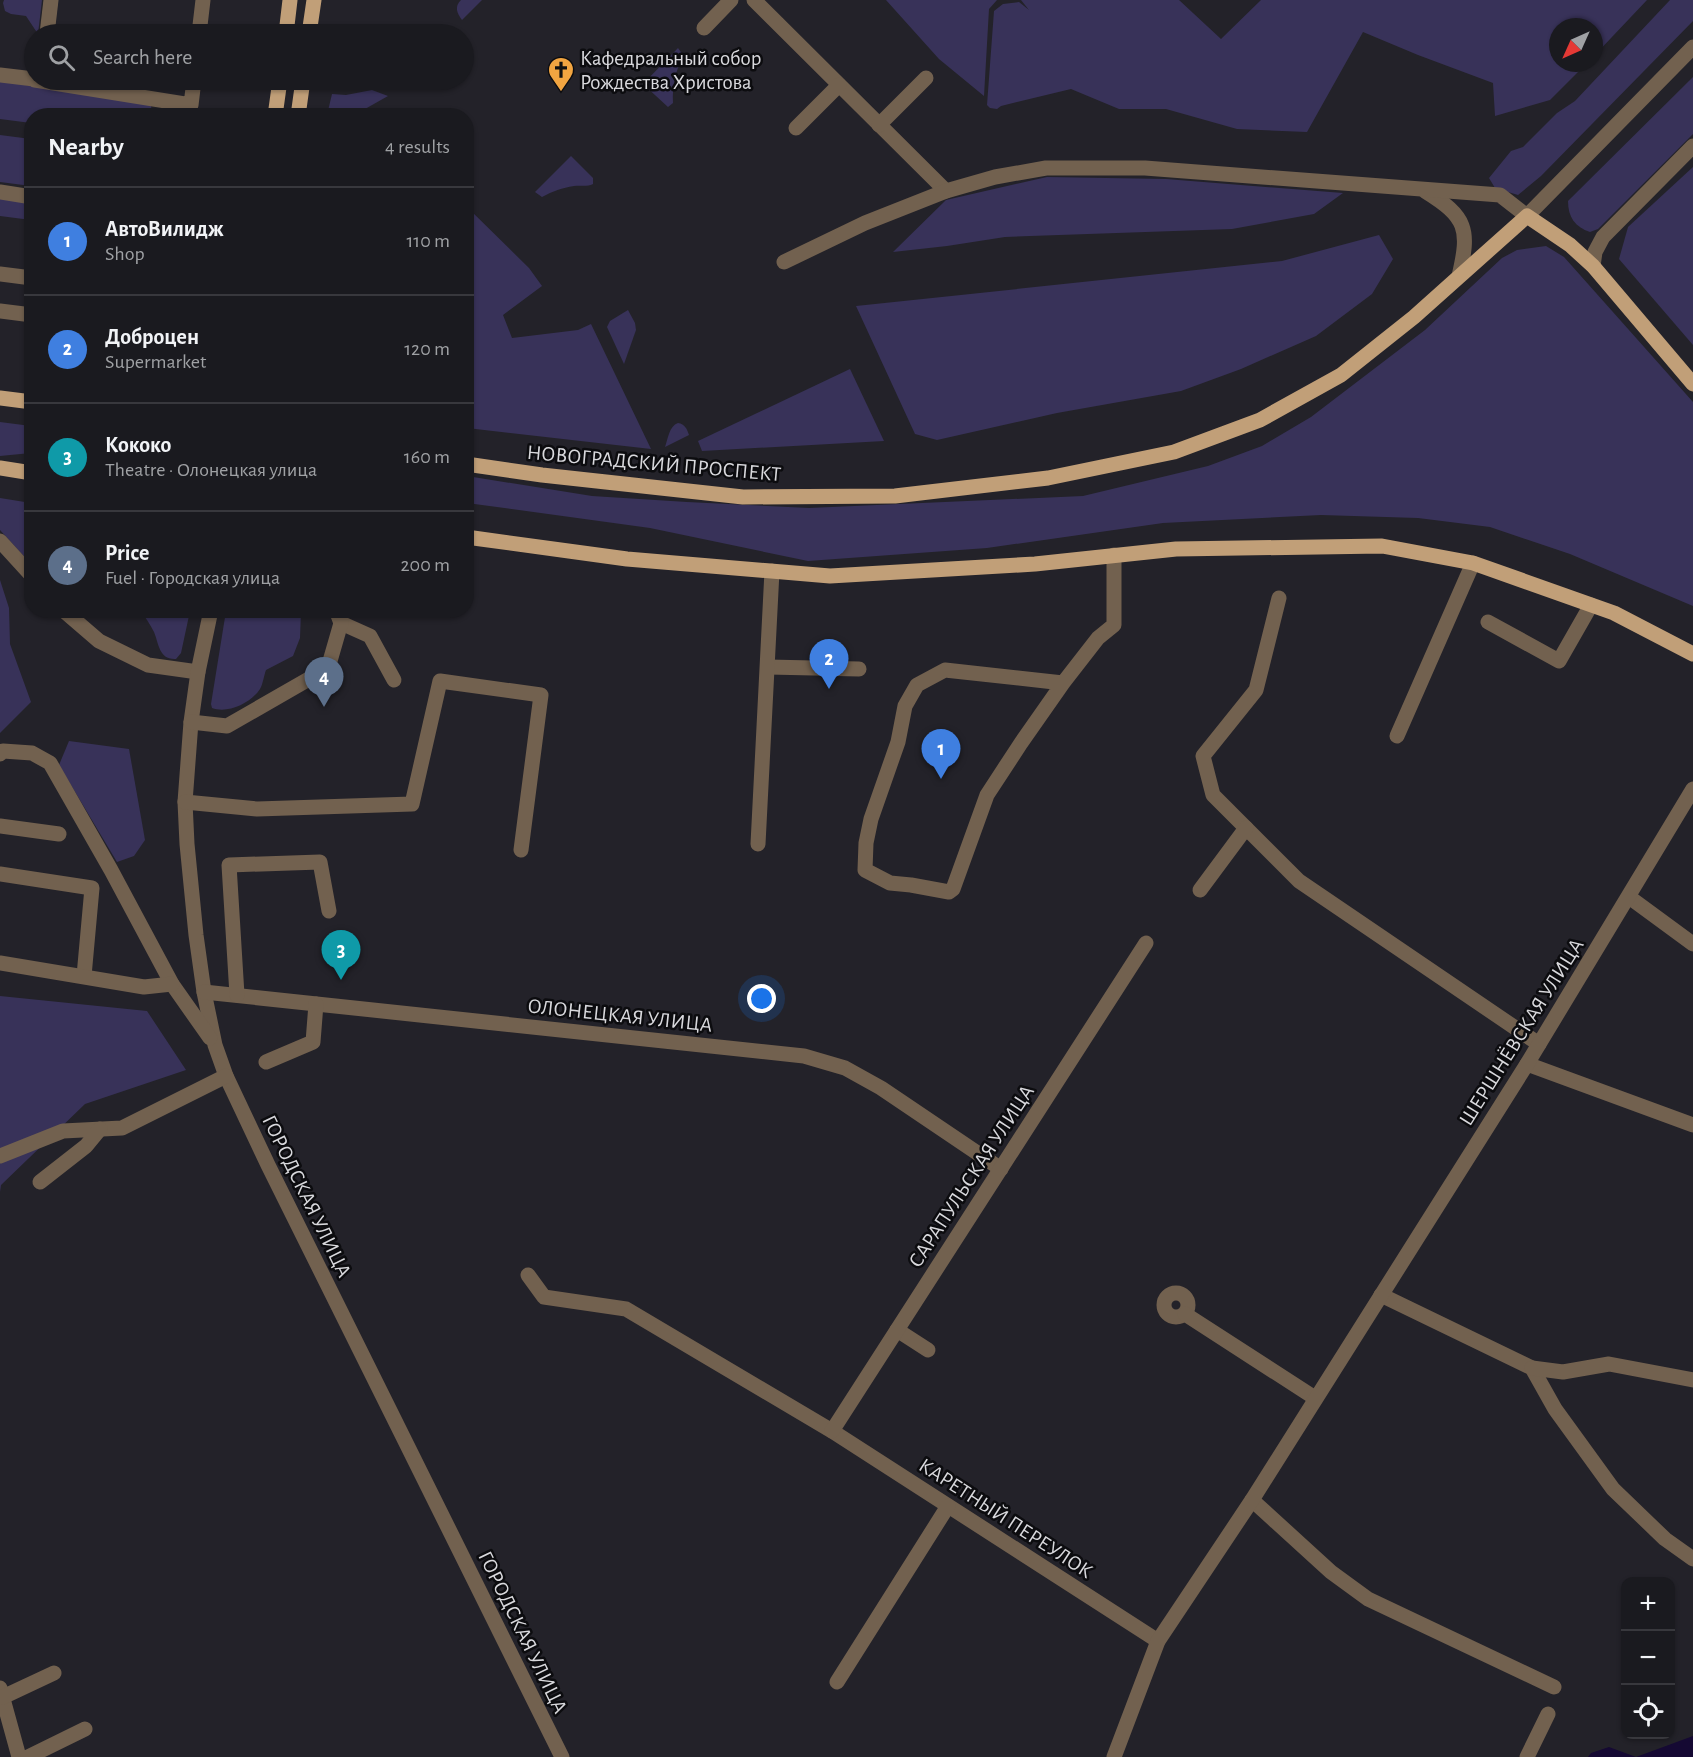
<!DOCTYPE html>
<html lang="en">
<head>
<meta charset="utf-8">
<style>
  body { margin:0; font-family:"Alegreya Sans",sans-serif; background:#27272c; color:#f1f3f6 }
  .controls { position:absolute; right:18px; bottom:18px; display:grid; overflow:hidden; border-radius:12px; box-shadow:0 2px 4px #0004 }
  .controls button { width:54px; height:54px; display:grid; place-items:center; padding:0; border:0; border-bottom:2px solid #38383d; background:#1a1a1f; color:#f1f3f6; font:30px sans-serif }
  .compass { position:absolute; left:1549px; top:18px; width:54px; height:54px; border-radius:50%; background:#1a1a1f; box-shadow:0 2px 4px #0004; rotate:225deg }
  .you { position:absolute; left:762px; top:999px; width:21px; height:21px; margin:-15px; border:4px solid #fff; border-radius:50%; background:#1a73e8; box-shadow:0 0 0 9px #1a73e833 }
  .badge { display:grid; place-items:center; width:39px; height:39px; border-radius:50%; background:#b45309; color:#fff; font-size:20px; font-weight:700 }
  .pin { position:absolute; translate:-50% -50px; filter:drop-shadow(0 2px 3px #0008) }
  .pin::after { content:''; position:absolute; top:32px; width:21px; height:18px; background:inherit; clip-path:polygon(0 0,100% 0,50% 100%) }
  .list { margin:0; padding:0; list-style:none }
  h2 { display:flex; justify-content:space-between; align-items:center; height:78px; margin:0; padding:0 24px; font-size:26px }
  h2 small { font-size:20px; font-weight:400; color:#9fa1a4 }
  .list li { display:grid; grid-template-columns:39px 1fr auto; gap:18px; align-items:center; box-sizing:border-box; height:108px; padding:0 24px; border-top:2px solid #38383d }
  .list b { display:block; font-size:22px; white-space:nowrap }
  .list p { margin:0; font-size:20px; white-space:nowrap; color:#9fa1a4 }
  .list em { font-size:20px; font-style:normal; color:#9fa1a4 }
  .icon { flex:none; width:33px; height:33px; fill:none; stroke:currentColor; stroke-width:2; stroke-linecap:round; stroke-linejoin:round }
  .map { position:relative; flex:none; width:1693px; height:1757px; overflow:hidden }
  .search { position:absolute; background:#1a1a1f; box-shadow:0 2px 4px #0004; left:24px; top:24px; width:450px; height:66px; display:flex; align-items:center; gap:15px; box-sizing:border-box; padding:0 21px; border-radius:33px; color:#9fa1a4; font-size:22px }
  .panel { position:absolute; background:#1a1a1f; box-shadow:0 2px 4px #0004; left:24px; top:108px; width:450px; height:510px; border-radius:24px }
  .map>svg:first-child { display:block }
  .green { fill:#383259 }
  .water { fill:#150933 }
  .lines { fill:none; stroke-linecap:round; stroke-linejoin:round }
  .minor { stroke:#72614f; stroke-width:15 }
  .major { stroke:#c19f78; stroke-width:15 }
  .labels { text-anchor:middle; stroke-width:5; stroke-linejoin:round; paint-order:stroke }
  .poi-label { font-size:21px; fill:#d9d9dd; stroke:#0c0c0f; text-anchor:start }
  .street-label { font-size:21px; fill:#d9d9dd; stroke:#0c0c0f }
</style>
</head>
<body>
<div class="map">
<svg width="1693" height="1757" viewBox="0 0 1693 1757">
  <rect width="100%" height="100%" fill="#232229"/>
  <g class="green">
    <polygon points="4,0 42,0 38,34 26,16 11,14 5,11 3,3"/>
    <path d="M461,0H482L462,20C457,13 454,7 461,0Z"/>
    <polygon points="886,0 997,0 989,9 984,96 939,59"/>
    <polygon points="1021,0 1179,0 1221,39 1261,0 1647,0 1594,56 1594,27 1558,27 1558,63 1587,63 1550,100 1495,116 1493,83 1418,55 1363,32 1307,132 1237,129 1166,109 1119,109 1071,89 1001,106 997,109 990,108 987,105 994,11 1003,4 1019,2 1029,10"/>
    <polygon points="1670,0 1693,0 1693,21 1541,176 1518,195 1495,188 1489,178 1511,151 1523,147 1557,113 1575,101"/>
    <path d="M678,48L683,55C676,71 672,85 673,103L668,107L643,84Z"/>
    <path d="M1693,77V134L1598,229L1590,232C1575,227 1568,217 1568,201Z"/>
    <polygon points="0,81 151,105 152,116 32,116 31,123 0,119"/>
    <polygon points="372,90 388,96 365,109 366,115 327,115 332,94 346,95"/>
    <polygon points="0,135 31,139 31,186 0,182"/>
    <path d="M571,156L593,178V184C587,187 581,185 574,186C562,188 553,191 542,197L535,192Z"/>
    <polygon points="1693,167 1693,345 1619,259 1628,227"/>
    <polygon points="1047,177 1166,179 1343,193 1314,214 1232,229 1005,237 947,246 893,252 946,200"/>
    <polygon points="0,197 31,202 31,220 0,216"/>
    <polygon points="468,208 529,268 542,286 503,315 512,338 578,330 591,324 651,449 467,428 466,210"/>
    <polygon points="1379,235 1393,259 1372,294 1316,336 1241,369 1181,391 1057,413 937,440 915,434 856,306 1282,261"/>
    <polygon points="1546,246 1564,257 1693,402 1693,606 1570,554 1490,527 1418,518 1321,515 1163,523 987,548 808,561 650,528 467,503 467,476 592,496 687,502 809,508 1083,496 1208,466 1262,446 1311,417 1425,330 1502,258 1517,250"/>
    <polygon points="628,310 635,323 636,330 624,364 607,327 610,321"/>
    <polygon points="850,369 884,441 702,451 698,441"/>
    <polygon points="0,422 31,426 31,453 0,456"/>
    <path d="M678,423C685,424 687,429 689,435L665,447C668,439 669,426 678,423Z"/>
    <polygon points="0,498 31,503 31,564 0,530"/>
    <polygon points="0,580 9,608 10,644 31,702 0,733"/>
    <path d="M141,611H190L181,653L176,659C159,660 159,644 154,632C150,624 145,617 141,611Z"/>
    <path d="M226,611H301L300,638L293,656L266,670C264,675 263,684 260,689C251,703 228,714 212,708L211,704Z"/>
    <polygon points="69,741 129,749 145,840 134,856 117,862 59,765"/>
    <polygon points="0,996 147,1011 186,1070 85,1104 1,1185 0,1192"/>
  </g>
  <polygon class="water" points="1693,1736 1693,1757 1588,1757 1591,1753 1609,1747 1636,1757"/>
  <g class="lines">
    <g class="minor">
      <polyline points="754,0 946,191"/>
      <polyline points="704,28 731,0"/>
      <polyline points="47,34 51,0"/>
      <polyline points="199,34 203,0"/>
      <polyline points="0,75 34,79"/>
      <polyline points="35,80 191,105 194,80"/>
      <polyline points="879,125 926,78"/>
      <polyline points="796,128 839,85"/>
      <path d="M1425,191C1467,217 1470,229 1459,276"/>
      <polyline points="0,192 32,197"/>
      <polyline points="784,262 865,223 946,191 995,177 1046,168 1145,168 1500,195 1527,216 1693,47"/>
      <polyline points="1593,266 1595,252 1603,237 1693,146"/>
      <polyline points="0,274 32,278"/>
      <polyline points="0,311 32,315"/>
      <polyline points="0,541 32,576"/>
      <polyline points="1279,598 1256,690 1203,756 1213,795 1299,881 1539,1044"/>
      <polyline points="63,610 99,641 148,665 198,672"/>
      <polyline points="211,610 198,672 191,722 185,802 187,844 196,935 204,992 215,1045 226,1076 268,1165 562,1757"/>
      <polyline points="1488,622 1559,661 1591,605"/>
      <polyline points="341,623 370,636 394,680"/>
      <polyline points="768,667 859,669"/>
      <polyline points="1063,683 945,670 917,685 905,706 898,742 871,819 866,843 865,870 890,883 911,885 949,892 953,889 987,795 1021,743 1063,683 1098,638 1114,625 1114,555"/>
      <polyline points="191,722 227,726 328,668 341,623 336,610"/>
      <polyline points="1397,736 1473,563"/>
      <polyline points="0,754 3,751 32,753 50,763 111,870 172,984 210,1038"/>
      <polyline points="185,802 257,809 412,804 440,681 541,695 521,850"/>
      <polyline points="0,826 59,834"/>
      <polyline points="758,844 772,571"/>
      <polyline points="0,874 92,888 84,976"/>
      <polyline points="1200,890 1246,828"/>
      <polyline points="1629,897 1693,944"/>
      <polyline points="0,963 144,987 172,984"/>
      <polyline points="204,992 804,1056 845,1068 881,1088 1001,1169"/>
      <polyline points="237,995 229,865 320,862 329,911"/>
      <polyline points="266,1062 313,1042 316,1004"/>
      <polyline points="1527,1064 1693,1125"/>
      <polyline points="0,1156 63,1131 122,1128 226,1076"/>
      <polyline points="40,1182 86,1146 100,1129"/>
      <polyline points="528,1275 544,1297 626,1309 832,1431 1158,1641"/>
      <circle cx="1176" cy="1305" r="12"/>
      <polyline points="1381,1295 1532,1368 1555,1409 1613,1489 1665,1539 1693,1559"/>
      <polyline points="1185,1314 1315,1398"/>
      <polyline points="897,1330 928,1350"/>
      <polyline points="1532,1368 1563,1372 1609,1364 1693,1380"/>
      <polyline points="832,1431 1146,943"/>
      <polyline points="1252,1500 1331,1572 1368,1599 1554,1687"/>
      <polyline points="837,1682 948,1506"/>
      <polyline points="0,1688 19,1757"/>
      <polyline points="3,1697 54,1673"/>
      <polyline points="28,1757 85,1729"/>
      <polyline points="1114,1757 1158,1641 1252,1500 1527,1064 1693,789"/>
      <polyline points="1527,1757 1548,1714"/>
    </g>
    <g class="major">
      <polyline points="286,34 290,0"/>
      <polyline points="309,34 314,0"/>
      <polyline points="275,116 280,80"/>
      <polyline points="298,116 303,80"/>
      <polyline points="0,398 32,402"/>
      <polyline points="466,464 542,475 743,497 895,496 1048,478 1174,452 1260,420 1341,375 1414,317 1527,216 1570,245 1593,266 1693,384"/>
      <polyline points="0,468 32,473"/>
      <polyline points="466,537 627,559 830,576 1035,564 1176,549 1382,546 1473,563 1614,613 1693,654"/>
    </g>
  </g>
  <defs>
    <symbol id="church-pin" viewBox="-11 -11 22 30"><path d="M0 17L-7.5 6A9.5 9.5 0 1 1 7.5 6Z" fill="#f2a541" stroke="#0c0c0f"/><path d="M-1.2-6h2.4v3.5h3.3v2.4h-3.3V6h-2.4V-.1h-3.3v-2.4h3.3Z" fill="#111"/></symbol>
  </defs>
  <g fill-rule="evenodd">
    <use href="#church-pin" x="546" y="55" width="30" height="40"/>
  </g>
  <g class="labels">
    <g class="poi-label">
      <text x="580" y="65">Кафедральный собор<tspan x="580" dy="24">Рождества Христова</tspan></text>
    </g>
    <g class="street-label">
      <text transform="translate(654 463) rotate(5)" y="7">НОВОГРАДСКИЙ ПРОСПЕКТ</text>
      <text transform="translate(620 1015) rotate(6)" y="7">ОЛОНЕЦКАЯ УЛИЦА</text>
      <text transform="translate(1521 1032) rotate(-58)" y="7">ШЕРШНЁВСКАЯ УЛИЦА</text>
      <text transform="translate(971 1176) rotate(-57)" y="7">САРАПУЛЬСКАЯ УЛИЦА</text>
      <text transform="translate(307 1196) rotate(64)" y="7">ГОРОДСКАЯ УЛИЦА</text>
      <text transform="translate(1006 1518) rotate(33)" y="7">КАРЕТНЫЙ ПЕРЕУЛОК</text>
      <text transform="translate(523 1632) rotate(64)" y="7">ГОРОДСКАЯ УЛИЦА</text>
    </g>
  </g>
</svg>
<div class="controls">
<button>+</button>
<button>−</button>
<button><svg class="icon" aria-label="locate" viewBox="0 0 24 24"><circle cx="12" cy="12" r="6"/><path d="M12 2v4M12 18v4M2 12h4M18 12h4"/></svg></button>
</div>
<svg class="compass" viewBox="-18 -18 36 36"><path d="M0-13l5 13h-10z" fill="#e53935"/><path d="M0 13l5-13h-10z" fill="#9fa1a4"/></svg>
<div class="you"></div>
<div class="pin badge" style="left:941px;top:779px;background:#3f7fe0">1</div>
<div class="pin badge" style="left:829px;top:689px;background:#3f7fe0">2</div>
<div class="pin badge" style="left:341px;top:980px;background:#0f9aa8">3</div>
<div class="pin badge" style="left:324px;top:707px;background:#5c6f8a">4</div>
<div class="search"><svg class="icon" aria-label="search" viewBox="0 0 24 24"><circle cx="10" cy="10" r="6"/><path d="M15 15l6 6"/></svg>Search here</div>
<section class="panel">
<h2>Nearby<small>4 results</small></h2>
<ul class="list">
<li><span class="badge" style="background:#3f7fe0">1</span><div><b>АвтоВилидж</b><p>Shop</p></div><em>110 m</em></li>
<li><span class="badge" style="background:#3f7fe0">2</span><div><b>Доброцен</b><p>Supermarket</p></div><em>120 m</em></li>
<li><span class="badge" style="background:#0f9aa8">3</span><div><b>Кококо</b><p>Theatre · Олонецкая улица</p></div><em>160 m</em></li>
<li><span class="badge" style="background:#5c6f8a">4</span><div><b>Price</b><p>Fuel · Городская улица</p></div><em>200 m</em></li>
</ul>
</section>
</div>
</body>
</html>
